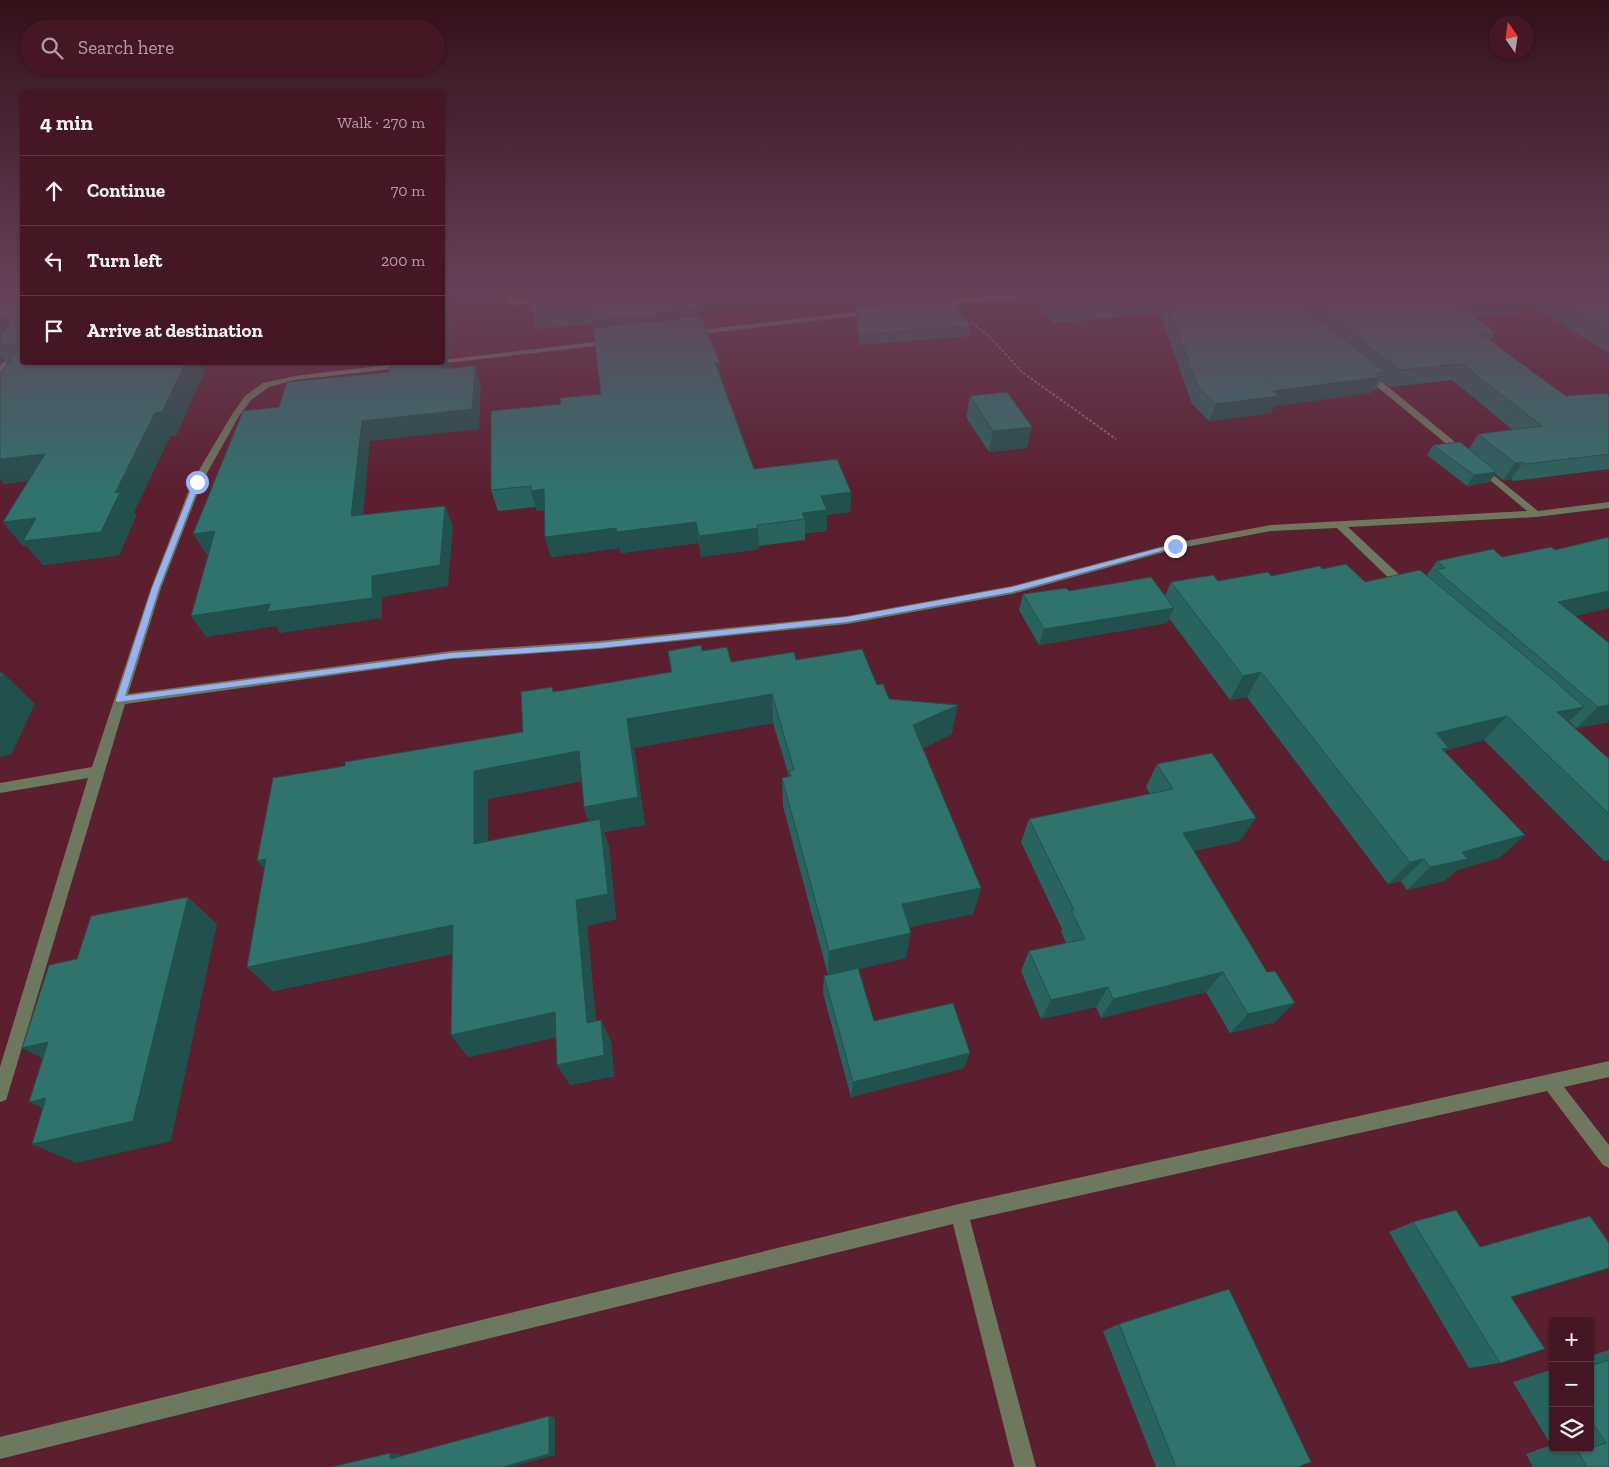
<!DOCTYPE html>
<html lang="en">
<head>
<meta charset="utf-8">
<style>
  body { margin:0; font-family:"Zilla Slab",serif; background:#4f2431; color:#f1f3f6 }
  .controls { position:absolute; right:15px; bottom:15px; display:grid; overflow:hidden; border-radius:5px; box-shadow:0 1px 4px #0004 }
  .controls button { width:45px; height:45px; display:grid; place-items:center; padding:0; border:0; border-bottom:1px solid #5d3641; background:#451724; color:#f1f3f6; font:25px sans-serif }
  .compass { position:absolute; left:1489px; top:15px; width:45px; height:45px; border-radius:50%; background:#451724; box-shadow:0 1px 4px #0004; rotate:347deg }
  .stop { position:absolute; width:15px; height:15px; margin:-11px; border:4px solid #95b2f1; border-radius:50%; background:#fff }
  .stop.end { background:#95b2f1; border-color:#fff; box-shadow:0 1px 5px #0008 }
  .list { margin:0; padding:0; list-style:none }
  h2 { display:flex; justify-content:space-between; align-items:center; height:65px; margin:0; padding:0 20px; font-size:21px }
  h2 small { font-size:16px; font-weight:400; color:#b09fa6 }
  .list li { display:grid; grid-template-columns:32px 1fr auto; gap:15px; align-items:center; box-sizing:border-box; height:70px; padding:0 20px; border-top:1px solid #5d3641 }
  .list b { display:block; font-size:19px; white-space:nowrap }
  .list em { font-size:16px; font-style:normal; color:#b09fa6 }
  .icon { flex:none; width:28px; height:28px; fill:none; stroke:currentColor; stroke-width:2; stroke-linecap:round; stroke-linejoin:round }
  .map { position:relative; flex:none; width:1609px; height:1467px; overflow:hidden }
  .search { position:absolute; background:#451724; box-shadow:0 1px 4px #0004; left:20px; top:20px; width:425px; height:55px; display:flex; align-items:center; gap:12px; box-sizing:border-box; padding:0 18px; border-radius:28px; color:#b09fa6; font-size:19px }
  .panel { position:absolute; background:#451724; box-shadow:0 1px 4px #0004; left:20px; top:90px; width:425px; height:275px; border-radius:5px }
  .map>svg:first-child { display:block }
  .lines { fill:none; stroke-linecap:round; stroke-linejoin:round }
  .path { stroke:#9c6874; stroke-width:2; stroke-dasharray:2.5 2; stroke-linecap:butt }
  .minor { fill:#6d785e; fill-rule:evenodd }
  .wall { fill:#29635e; fill-rule:evenodd }
  .shaded-wall { fill:#22504c }
  .building { fill:#30736d; stroke:#22504c }
  .route { fill:#95b2f1 }
</style>
</head>
<body>
<div class="map">
<svg width="1609" height="1467" viewBox="0 0 1609 1467">
  <rect width="100%" height="100%" fill="#5c1f30"/>
  <g class="lines">
    <polyline class="path" points="972,323 989,336 1022,372 1116,439"/>
    <g class="minor">
      <polygon points="506,289 514,289 514,300 518,301 548,298 552,300 548,302 518,305 507,303"/>
      <polygon points="1054,289 1078,289 1074,291 937,306 933,304 937,302"/>
      <polygon points="872,310 875,310 875,314 691,335 687,333 691,331"/>
      <polygon points="19,340 22,340 22,347 3,374 0,374 0,366"/>
      <polygon points="611,340 614,340 614,344 295,380 269,387 251,400 239,416 202,482 161,588 128,694 451,651 599,641 847,616 1012,586 1175,543 1271,525 1527,511 1478,470 1478,466 1481,465 1538,511 1609,502 1609,508 1536,517 1348,527 1409,584 1410,587 1409,590 1401,590 1337,528 1271,531 1175,549 1012,594 847,624 599,649 451,659 125,704 8,1094 6,1100 0,1102 0,1067 88,778 0,793 0,783 92,767 151,588 192,482 231,416 245,396 263,383 295,376 411,362 442,362 442,360"/>
      <polygon points="1364,372 1370,372 1466,451 1466,455 1460,455 1364,376"/>
      <polygon points="1609,1061 1609,1077 1564,1087 1609,1145 1609,1168 1603,1165 1547,1091 970,1220 1036,1467 1014,1467 953,1224 0,1459 0,1437 959,1204"/>
    </g>
  </g>
  <g class="wall">
    <polygon points="0,289 176,436 170,436 134,512 136,516 119,555 43,565 27,546 23,546 3,522 28,481 4,484 0,479 0,374 7,365 3,359 0,363"/>
    <polygon points="531,289 793,301 698,312 699,316 754,469 851,492 850,512 827,515 827,531 805,533 805,540 759,546 759,549 701,557 699,543 621,553 620,548 551,557 545,537 545,510 537,511 536,507 498,511 491,490 561,404 601,394 593,324 536,329 532,310"/>
    <polygon points="841,289 907,289 905,302 970,326 969,336 860,345 856,318 856,310 852,311"/>
    <polygon points="1023,289 1609,289 1609,353 1540,311 1475,317 1495,333 1490,341 1566,396 1609,395 1609,469 1513,481 1511,479 1503,480 1495,474 1489,482 1467,486 1427,455 1433,445 1469,449 1478,434 1513,430 1452,380 1390,387 1381,380 1377,388 1374,389 1371,393 1274,406 1271,413 1209,421 1192,404 1160,313 1054,323 1031,298 1033,290 1025,291"/>
    <polygon points="970,396 1027,448 989,452 966,417"/>
    <polygon points="1609,537 1609,608 1574,616 1609,722 1576,728 1569,721 1568,722 1609,759 1609,860 1604,861 1484,740 1447,750 1445,752 1525,835 1499,858 1457,870 1444,881 1407,890 1401,881 1388,884 1247,697 1230,700 1169,618 1167,623 1039,645 1019,610 1023,594 1069,591 1165,596 1171,582 1218,581 1271,576 1322,569 1365,582 1427,575 1437,561 1502,557 1555,550"/>
    <path d="M668,651H702L731,662L796,660L877,685L889,699L952,734L923,748L981,888L973,914L909,927L906,958L858,969L874,1021L964,1068L851,1097L823,993L824,976L828,975L783,806L782,778L789,776L773,723L634,748L645,825L604,832L609,847L616,919L587,926L596,1021L601,1020L611,1042L614,1076L570,1085L556,1037L468,1057L451,1035L452,954L273,991L247,967L345,766L523,732L554,692L671,672ZM582,781L584,807L589,822L488,841V799Z"/>
    <polygon points="1157,764 1240,841 1193,851 1275,1022 1230,1033 1206,992 1101,1018 1096,1007 1041,1019 1021,971 1029,951 1066,943 1061,932 1062,929 1021,842 1029,819 1150,794 1146,787"/>
    <polygon points="1413,1222 1511,1297 1500,1363 1469,1368 1389,1232"/>
    <polygon points="1119,1324 1300,1466 1300,1467 1156,1467 1103,1331"/>
    <polygon points="1609,1350 1609,1467 1533,1467 1526,1454 1551,1445 1513,1382 1553,1369 1553,1448 1590,1448 1590,1356"/>
  </g>
  <g class="shaded-wall">
    <polygon points="3,289 22,289 22,305 0,305 0,292"/>
    <polygon points="444,289 450,306 449,357 447,358 449,364 448,389 442,369 442,362"/>
    <polygon points="733,289 793,289 793,301 698,312 700,328 596,340 592,321 692,294"/>
    <polygon points="872,289 907,289 905,304 852,311 853,291"/>
    <polygon points="1025,289 1033,289 1033,290 1025,291"/>
    <polygon points="1550,295 1540,311 1449,320 1458,304"/>
    <polygon points="7,316 22,338 0,345 0,320 2,317"/>
    <polygon points="0,355 3,359 0,363"/>
    <polygon points="186,362 209,362 176,436 170,436 134,512 136,516 119,555 43,565 27,546 23,546 3,522 115,493 155,413"/>
    <polygon points="715,363 720,363 721,382"/>
    <polygon points="475,366 481,386 479,429 370,441 361,537 351,516 362,421"/>
    <polygon points="1380,377 1371,393 1274,406 1271,413 1209,421 1216,404 1273,391"/>
    <polygon points="1032,427 1027,448 989,452 993,431"/>
    <polygon points="45,454 63,477 4,484 0,479 0,459"/>
    <polygon points="1523,462 1511,479 1503,480 1515,463"/>
    <polygon points="1497,472 1489,482 1467,486 1474,475"/>
    <polygon points="544,489 550,510 537,511 531,491"/>
    <polygon points="851,492 850,512 827,515 827,531 805,533 805,519 802,513 821,496"/>
    <polygon points="445,506 453,526 448,586 382,597 382,618 280,633 276,626 206,637 191,616 372,576"/>
    <polygon points="696,522 699,543 621,553 620,548 551,557 545,537 616,528"/>
    <polygon points="758,528 759,549 701,557 699,536"/>
    <polygon points="215,531 228,552 207,555 193,534"/>
    <polygon points="1609,591 1609,608 1539,624 1558,602"/>
    <polygon points="1174,608 1167,623 1039,645 1044,629"/>
    <polygon points="1261,672 1247,697 1230,700 1243,676"/>
    <polygon points="3,673 35,704 11,755 0,757 0,679"/>
    <polygon points="772,694 773,723 634,748 645,825 604,832 609,847 616,919 587,926 598,1045 587,1023 576,900 593,834 584,807 627,719"/>
    <polygon points="958,705 952,734 909,754 913,725"/>
    <polygon points="1609,705 1609,722 1576,728 1598,707"/>
    <polygon points="1584,707 1559,731 1557,712"/>
    <polygon points="1507,716 1484,740 1447,750 1428,772 1436,733"/>
    <polygon points="579,751 588,780 488,799 488,871 474,844 474,771"/>
    <polygon points="1256,818 1240,841 1169,856 1183,833"/>
    <polygon points="1525,835 1499,858 1457,870 1444,881 1407,890 1430,867 1462,852"/>
    <polygon points="266,859 280,887 257,861"/>
    <polygon points="1424,859 1401,881 1388,884 1410,862"/>
    <polygon points="981,888 973,914 897,930 902,904"/>
    <polygon points="188,897 217,924 171,1141 76,1163 32,1144"/>
    <polygon points="453,925 469,950 273,991 247,967"/>
    <polygon points="911,933 906,958 828,976 829,951"/>
    <polygon points="1223,972 1206,992 1101,1018 1113,999"/>
    <polygon points="1108,987 1096,1007 1041,1019 1051,1000"/>
    <polygon points="1295,1003 1275,1022 1230,1033 1248,1014"/>
    <polygon points="555,1012 567,1035 468,1057 451,1035"/>
    <polygon points="601,1020 611,1042 614,1076 570,1085 557,1065"/>
    <polygon points="48,1042 64,1070 22,1048"/>
    <polygon points="970,1053 964,1068 851,1097 853,1082"/>
    <polygon points="46,1098 72,1122 29,1102"/>
    <polygon points="549,1416 555,1417 555,1455 511,1467 503,1467"/>
    <polygon points="390,1453 400,1454 399,1459 390,1459"/>
  </g>
  <g class="building">
    <polygon points="442,289 444,289 442,333"/>
    <polygon points="531,289 733,289 692,294 698,309 592,321 591,305 532,310"/>
    <polygon points="852,289 872,289 853,291"/>
    <polygon points="1040,289 1283,289 1385,372 1376,373 1380,377 1273,391 1279,396 1216,404 1198,387 1165,297 1058,307"/>
    <polygon points="1296,289 1609,289 1609,330 1550,295 1458,304 1495,333 1481,334 1566,396 1606,393 1609,395 1609,454 1525,464 1523,462 1515,463 1478,434 1542,426 1462,364 1399,370"/>
    <polygon points="22,295 22,343 0,345 0,337 8,326 9,318 7,316 2,317 0,320 0,297"/>
    <polygon points="950,297 970,326 860,335 856,308"/>
    <polygon points="701,316 720,363 715,363 754,469 837,459 851,492 821,496 827,510 802,513 805,519 757,525 758,528 699,536 696,522 617,532 616,528 545,537 544,489 531,491 531,486 491,490 491,411 561,404 560,398 601,394 593,328"/>
    <polygon points="22,344 22,362 186,362 162,412 155,413 115,493 120,492 101,532 23,541 36,518 3,522 45,454 0,459 0,374"/>
    <polygon points="391,362 442,362 442,369 475,366 472,409 362,421 351,516 445,506 440,565 372,576 372,598 267,612 270,604 191,616 215,531 193,534 243,411 279,407 287,382 389,372"/>
    <polygon points="1007,392 1032,427 993,431 970,396"/>
    <polygon points="1460,442 1497,472 1474,475 1433,445"/>
    <polygon points="1609,537 1609,591 1558,602 1609,643 1609,705 1598,707 1436,570 1445,568 1437,561 1493,549 1502,557 1551,547 1555,550"/>
    <polygon points="1346,564 1365,582 1420,570 1554,680 1584,707 1557,712 1609,759 1609,814 1507,716 1436,733 1449,748 1442,749 1525,835 1462,852 1468,859 1430,867 1424,859 1410,862 1261,672 1243,676 1171,582 1213,575 1218,581 1268,572 1271,576 1320,566 1322,569"/>
    <polygon points="1151,577 1174,608 1044,629 1023,594 1066,588 1069,591"/>
    <polygon points="701,645 702,651 727,647 731,662 794,652 796,660 862,649 877,685 883,684 889,699 958,705 913,725 981,888 902,904 911,933 829,951 782,778 791,776 789,771 794,770 772,694 627,719 638,797 584,807 579,751 474,771 474,844 600,819 608,894 576,900 587,1023 601,1020 604,1055 557,1065 555,1012 451,1035 453,925 247,967 266,859 257,861 273,778 345,766 345,762 523,732 521,692 552,687 553,692 672,672 668,651"/>
    <polygon points="0,673 3,673 0,679"/>
    <polygon points="1212,753 1256,818 1183,833 1267,972 1275,971 1295,1003 1248,1014 1223,972 1113,999 1108,987 1051,1000 1029,951 1085,939 1071,910 1074,910 1029,819 1173,789 1157,764"/>
    <polygon points="188,897 133,1121 32,1144 46,1098 29,1102 48,1042 22,1048 49,965 77,959 91,916"/>
    <polygon points="858,968 874,1021 953,1003 970,1053 853,1082 824,976"/>
    <polygon points="1456,1210 1480,1247 1590,1216 1609,1243 1609,1268 1511,1297 1545,1349 1500,1363 1413,1222"/>
    <polygon points="1229,1289 1311,1462 1300,1466 1300,1467 1176,1467 1119,1324"/>
    <polygon points="1609,1360 1609,1467 1587,1467 1578,1452 1606,1443 1590,1419 1590,1366"/>
    <polygon points="549,1416 549,1454 503,1467 332,1467 390,1453 390,1459"/>
  </g>
  <linearGradient id="sky" x2="0" y2="1"><stop stop-color="#33111a"/><stop offset="0.59" stop-color="#664259"/><stop offset="1" stop-color="#664259" stop-opacity="0"/></linearGradient>
  <rect width="1609" height="494" fill="url(#sky)"/>
  <polygon class="route" points="197,480 200,482 159,588 125,696 451,653 599,643 847,617 1012,587 1175,544 1179,546 1012,592 847,622 599,648 451,658 117,702 116,700 152,588 194,482"/>
</svg>
<div class="controls">
<button>+</button>
<button>−</button>
<button><svg class="icon" aria-label="layers" viewBox="0 0 24 24"><path d="M12 4l9 5-9 5-9-5zM3 14l9 5 9-5"/></svg></button>
</div>
<svg class="compass" viewBox="-18 -18 36 36"><path d="M0-13l5 13h-10z" fill="#e53935"/><path d="M0 13l5-13h-10z" fill="#b09fa6"/></svg>
<div class="stop" style="left:197px;top:482px"></div>
<div class="stop end" style="left:1175px;top:546px"></div>
<div class="search"><svg class="icon" aria-label="search" viewBox="0 0 24 24"><circle cx="10" cy="10" r="6"/><path d="M15 15l6 6"/></svg>Search here</div>
<section class="panel">
<h2>4 min<small>Walk · 270 m</small></h2>
<ul class="list">
<li><svg class="icon" aria-label="ahead" viewBox="0 0 24 24"><path d="M12 20V5M6 11l6-6 6 6"/></svg><div><b>Continue</b></div><em>70 m</em></li>
<li><svg class="icon" aria-label="left" viewBox="0 0 24 24"><path d="M17 20v-9H6M10 6l-5 5 5 5"/></svg><div><b>Turn left</b></div><em>200 m</em></li>
<li><svg class="icon" aria-label="arrive" viewBox="0 0 24 24"><path d="M6 21V4h12l-3 4 3 4H6"/></svg><div><b>Arrive at destination</b></div></li>
</ul>
</section>
</div>
</body>
</html>
